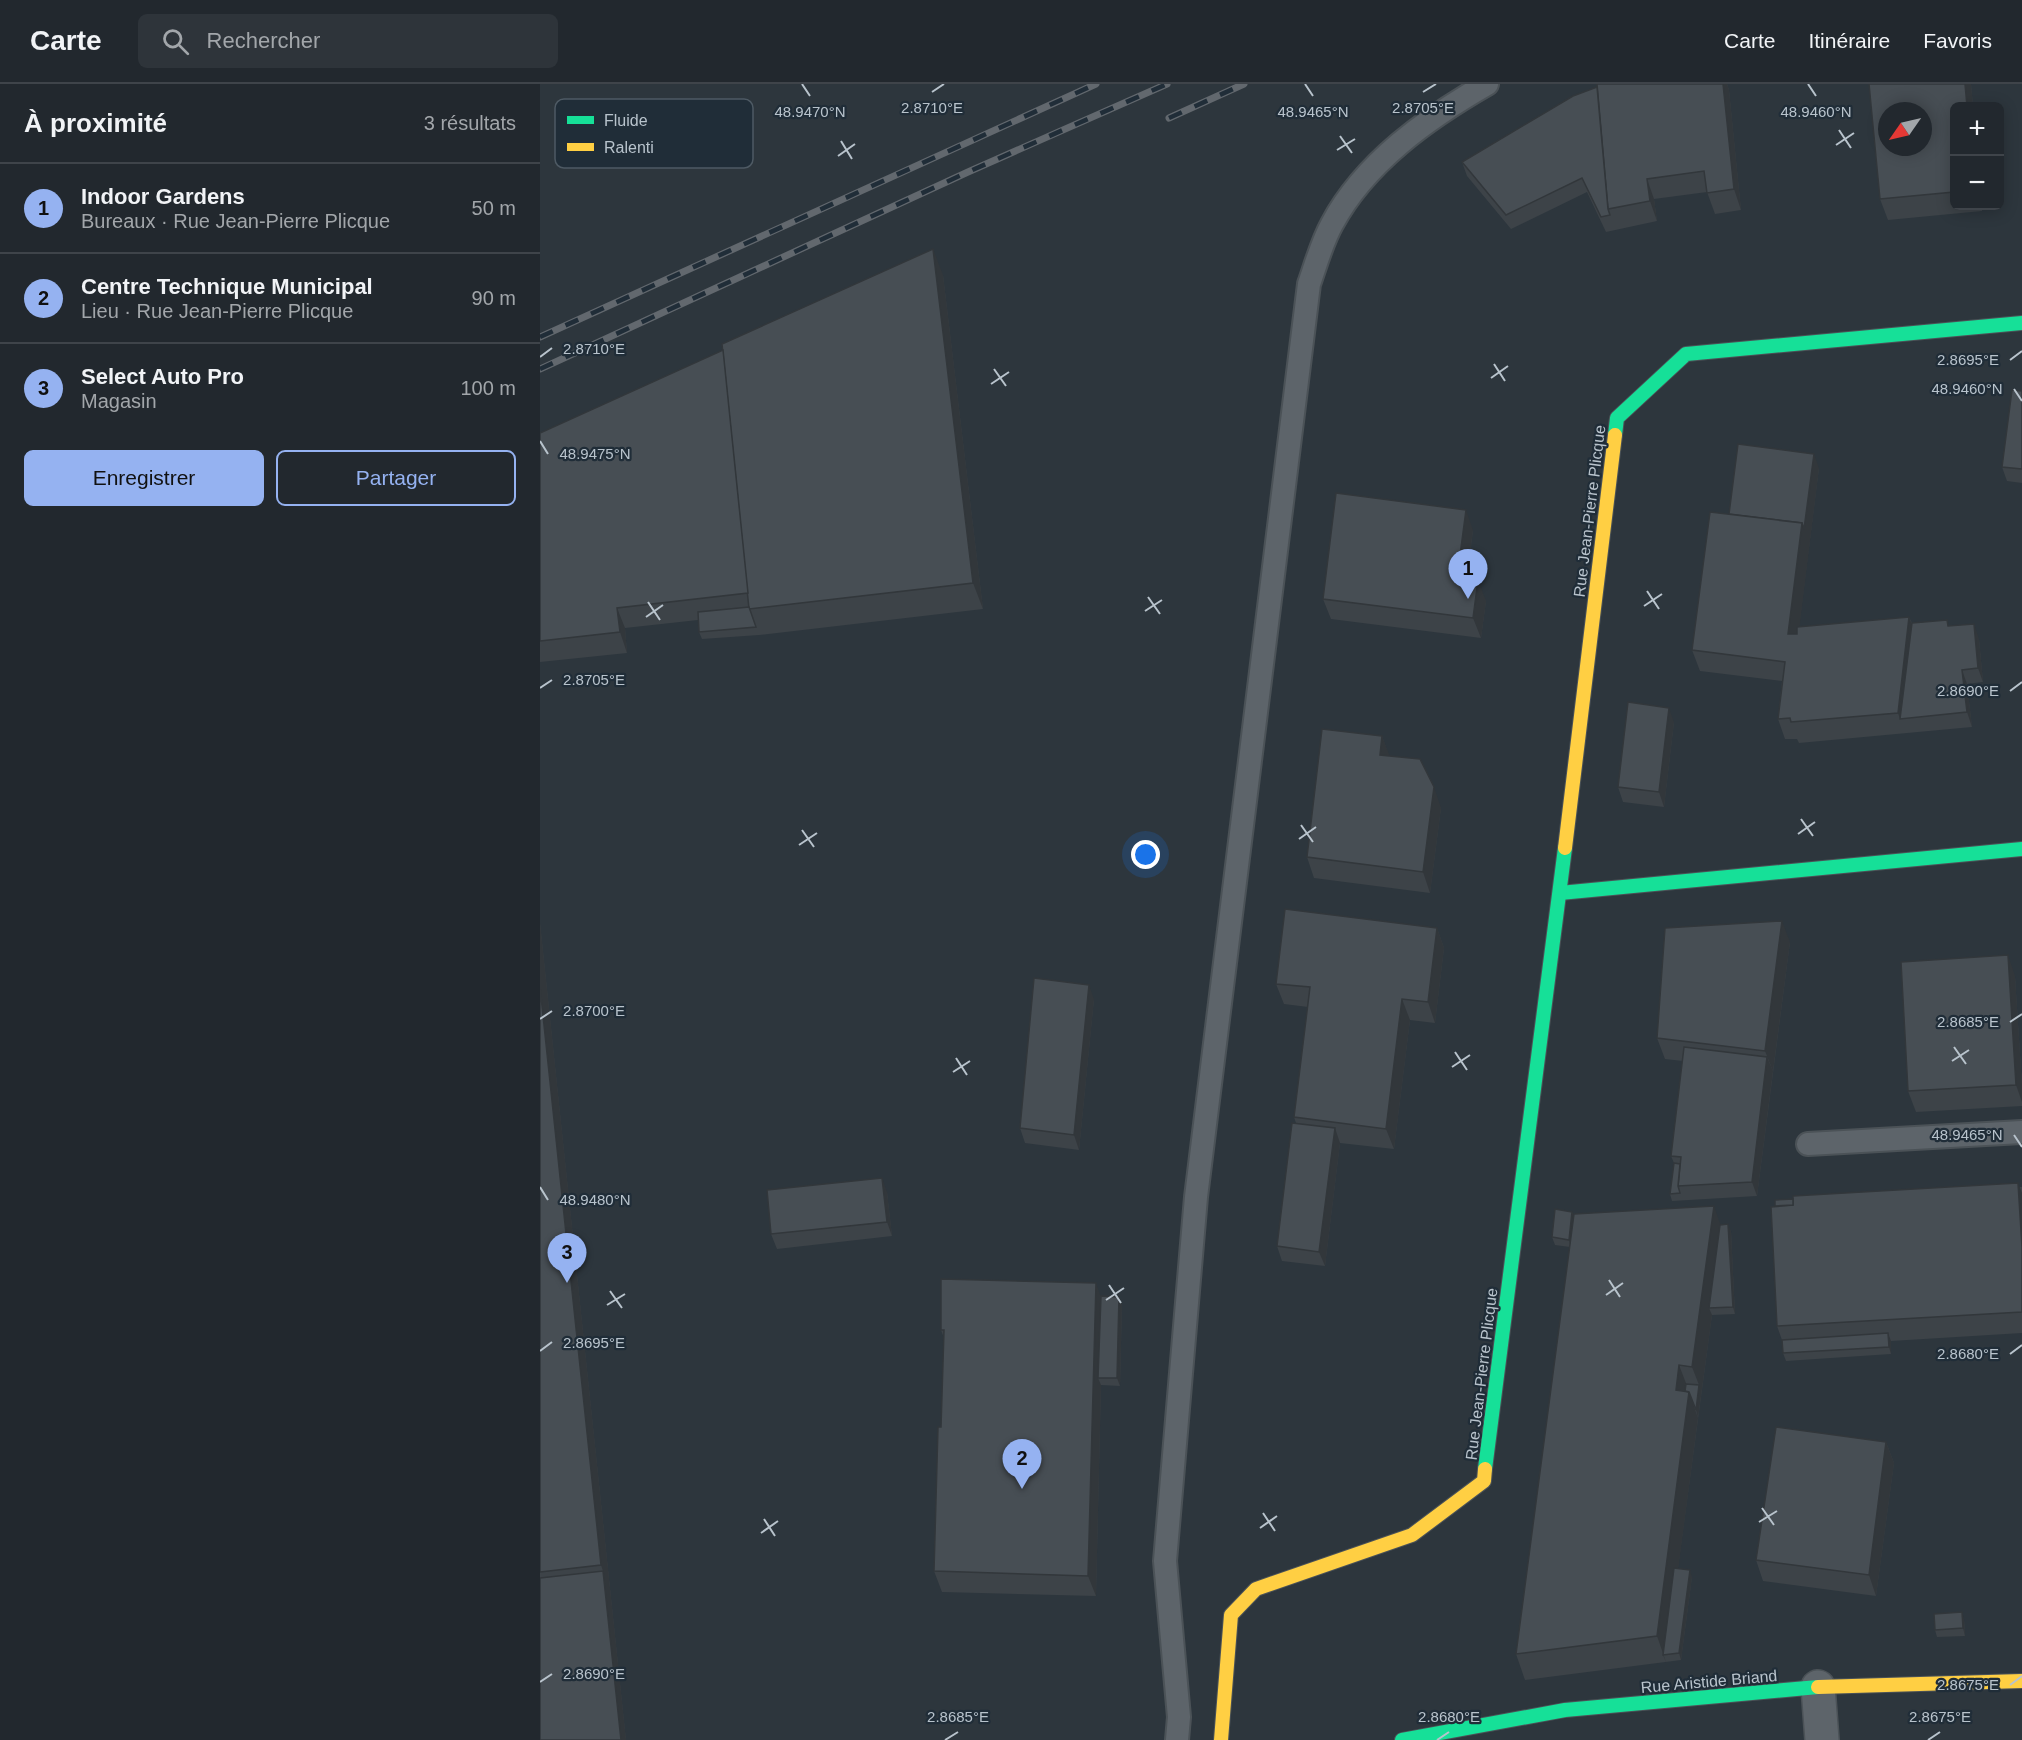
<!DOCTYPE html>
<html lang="fr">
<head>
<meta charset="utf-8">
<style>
  body { margin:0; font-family:Helvetica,sans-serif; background:#2e343a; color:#f1f3f6 }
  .controls { position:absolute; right:18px; top:18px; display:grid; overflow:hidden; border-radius:9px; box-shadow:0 3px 15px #0003 }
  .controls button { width:54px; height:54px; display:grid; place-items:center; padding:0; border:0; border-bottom:2px solid #3f444a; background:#22282e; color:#f1f3f6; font:30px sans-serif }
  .compass { position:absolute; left:1338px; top:18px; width:54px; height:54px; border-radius:50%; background:#22282e; box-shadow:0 3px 15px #0003; rotate:236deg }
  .you { position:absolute; left:606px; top:771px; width:21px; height:21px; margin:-15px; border:4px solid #fff; border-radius:50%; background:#1a73e8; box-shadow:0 0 0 9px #1a73e833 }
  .badge { display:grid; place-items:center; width:39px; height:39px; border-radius:50%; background:#95b2f1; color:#111; font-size:20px; font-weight:700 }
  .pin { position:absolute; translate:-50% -50px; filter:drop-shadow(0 2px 3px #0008) }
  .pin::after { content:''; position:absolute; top:32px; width:21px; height:18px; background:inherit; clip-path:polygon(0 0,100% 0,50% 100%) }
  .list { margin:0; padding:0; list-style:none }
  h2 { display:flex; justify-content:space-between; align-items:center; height:78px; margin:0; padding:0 24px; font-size:26px }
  h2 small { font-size:20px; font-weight:400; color:#a2a6aa }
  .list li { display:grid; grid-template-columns:39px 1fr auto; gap:18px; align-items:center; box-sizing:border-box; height:90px; padding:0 24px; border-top:2px solid #3f444a }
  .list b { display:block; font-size:22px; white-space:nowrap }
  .list p { margin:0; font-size:20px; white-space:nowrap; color:#a2a6aa }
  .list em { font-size:20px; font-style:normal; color:#a2a6aa }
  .actions { display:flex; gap:12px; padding:18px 24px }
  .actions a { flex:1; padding:14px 0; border:2px solid #95b2f1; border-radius:9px; text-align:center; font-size:21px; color:#95b2f1 }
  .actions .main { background:#95b2f1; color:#111 }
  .icon { flex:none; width:33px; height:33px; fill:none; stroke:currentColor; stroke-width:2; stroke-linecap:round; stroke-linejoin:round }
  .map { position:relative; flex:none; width:1482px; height:1656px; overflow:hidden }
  header { display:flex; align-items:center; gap:36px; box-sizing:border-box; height:84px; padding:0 30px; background:#22282e; border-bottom:2px solid #3f444a }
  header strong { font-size:28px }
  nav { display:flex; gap:33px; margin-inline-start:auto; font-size:21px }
  .search { width:420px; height:54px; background:#2e343a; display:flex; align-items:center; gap:15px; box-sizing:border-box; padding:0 21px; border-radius:9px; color:#a2a6aa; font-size:22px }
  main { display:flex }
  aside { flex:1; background:#22282e }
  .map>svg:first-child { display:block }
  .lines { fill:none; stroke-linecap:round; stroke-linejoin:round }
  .lane-casing { stroke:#4b5257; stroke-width:26 }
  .street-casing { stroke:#4b5257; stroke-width:36 }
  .fast-casing { stroke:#4b5257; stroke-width:16 }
  .slow-casing { stroke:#4b5257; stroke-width:16 }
  .lane { stroke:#5d646a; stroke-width:22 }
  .street { stroke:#5d646a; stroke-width:33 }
  .fast { stroke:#16e098; stroke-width:14 }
  .slow { stroke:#ffcf43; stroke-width:14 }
  .rail-casing { stroke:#62686e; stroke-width:7 }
  .rail { stroke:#202d38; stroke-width:4.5; stroke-dasharray:14; stroke-linecap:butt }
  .wall { fill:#3d4348 }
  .shaded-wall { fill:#32373b }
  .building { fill:#474e54; stroke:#32373b; stroke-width:1.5; fill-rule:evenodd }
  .ticks { fill:none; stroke:#b8c3cc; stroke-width:2 }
  .labels { text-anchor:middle; stroke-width:4.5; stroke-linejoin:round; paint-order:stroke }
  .street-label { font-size:16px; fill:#b8c3cc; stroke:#202d38 }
  .key { fill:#202d38; stroke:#4e5a64; stroke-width:1.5 }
  .key-label { font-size:16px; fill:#b8c3cc }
  .ticks-label { font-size:15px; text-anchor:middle; fill:#b8c3cc; stroke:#202d38; stroke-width:4.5; stroke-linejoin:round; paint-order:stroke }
</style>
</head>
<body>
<header>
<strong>Carte</strong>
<div class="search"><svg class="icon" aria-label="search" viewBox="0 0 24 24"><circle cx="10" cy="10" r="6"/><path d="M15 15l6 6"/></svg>Rechercher</div>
<nav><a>Carte</a><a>Itinéraire</a><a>Favoris</a></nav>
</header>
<main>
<aside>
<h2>À proximité<small>3 résultats</small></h2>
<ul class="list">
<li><span class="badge">1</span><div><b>Indoor Gardens</b><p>Bureaux · Rue Jean-Pierre Plicque</p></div><em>50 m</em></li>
<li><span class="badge">2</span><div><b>Centre Technique Municipal</b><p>Lieu · Rue Jean-Pierre Plicque</p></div><em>90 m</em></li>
<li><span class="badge">3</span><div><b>Select Auto Pro</b><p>Magasin</p></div><em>100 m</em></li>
</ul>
<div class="actions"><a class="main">Enregistrer</a><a>Partager</a></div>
</aside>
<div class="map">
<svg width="1482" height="1656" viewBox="0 0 1482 1656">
  <rect width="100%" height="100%" fill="#2d363d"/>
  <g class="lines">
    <defs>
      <g id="lane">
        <polyline points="1268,1060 1482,1048"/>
        <path d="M637,1656L639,1633L625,1477L656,1113L769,200C776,180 782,158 792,140C825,78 888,34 947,0"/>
      </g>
      <polyline id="street" points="1278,1603 1282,1656"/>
      <g id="fast">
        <polyline points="1075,351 1077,334 1146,270 1482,239"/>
        <polyline points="1020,809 1482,765"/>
        <polyline points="945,1385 1025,764"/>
        <polyline points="862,1656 1025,1626 1278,1603"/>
      </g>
      <g id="slow">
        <polyline points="1025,764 1075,351"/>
        <polyline points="1278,1603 1482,1597"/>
        <polyline points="681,1656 691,1531 716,1505 872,1451 944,1397 945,1385"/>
      </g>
    </defs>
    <use href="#lane" class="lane-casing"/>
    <use href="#street" class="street-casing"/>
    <use href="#fast" class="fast-casing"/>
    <use href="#slow" class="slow-casing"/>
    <use href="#lane" class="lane"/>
    <use href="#street" class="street"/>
    <use href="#fast" class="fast"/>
    <use href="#slow" class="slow"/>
    <defs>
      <g id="rail">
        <polyline points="629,34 704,0"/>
        <polyline points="0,253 556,0"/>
        <polyline points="0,285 428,88 627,0"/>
      </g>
    </defs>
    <use href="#rail" class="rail-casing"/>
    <use href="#rail" class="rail"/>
  </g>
  <g class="wall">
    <polygon points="1057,0 1187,0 1189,6 1201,126 1175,130 1167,108 1114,115 1117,137 1066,148 1047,108 971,145 927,92 922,78 1057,3"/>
    <polygon points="1329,0 1431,0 1433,22 1414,22 1414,122 1442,122 1442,127 1348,136 1340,115"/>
    <polygon points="403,191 443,525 219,551 162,555 159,548 158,536 85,544 87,569 0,578 0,349"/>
    <polygon points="1482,307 1482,399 1467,397 1462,383"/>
    <polygon points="1279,384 1259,543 1369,533 1372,539 1409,542 1439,555 1443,598 1427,600 1432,643 1259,659 1257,655 1245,655 1238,635 1242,597 1160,587 1152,566 1189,430"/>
    <polygon points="933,446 927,495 946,517 941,554 791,535 783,515"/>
    <polygon points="1134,638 1124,723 1083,718 1078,703"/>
    <polygon points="842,652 849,672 901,724 890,809 774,794 767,773"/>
    <polygon points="0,839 86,1656 0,1656"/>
    <polygon points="897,844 904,864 895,939 870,936 854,1065 800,1059 785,1182 742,1177 737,1162 756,1039 754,1033 768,923 744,920 736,900"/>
    <polygon points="1250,858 1217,1112 1132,1117 1130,1110 1134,1079 1131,1072 1143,977 1125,975 1117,954"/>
    <polygon points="1475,892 1482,1001 1482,1022 1376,1028 1368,1007"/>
    <polygon points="554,915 539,1066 485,1059 480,1044"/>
    <polygon points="1480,1103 1482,1103 1482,1249 1351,1257 1351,1270 1246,1277 1243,1269 1242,1256 1237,1242"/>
    <polygon points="347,1108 352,1152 237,1165 231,1150"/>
    <polygon points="1032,1128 1034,1133 1180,1141 1191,1147 1195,1230 1172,1231 1138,1484 1152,1493 1141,1576 985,1596 976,1570 1030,1163 1015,1161 1012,1153"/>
    <polygon points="561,1212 582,1220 580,1302 561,1301 556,1512 402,1508 394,1487 401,1343 404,1254 401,1246"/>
    <polygon points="1346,1358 1354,1379 1336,1512 1223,1497 1216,1476"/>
    <polygon points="1424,1535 1425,1552 1397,1553 1395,1546"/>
  </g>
  <g class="shaded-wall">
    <polygon points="1183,0 1187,0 1189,6 1201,126 1194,105"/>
    <polygon points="1425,0 1431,0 1433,22 1427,22"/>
    <polygon points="1107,95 1114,115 1117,137 1110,117"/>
    <polygon points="393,165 403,191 443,525 433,499"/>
    <polygon points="1274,370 1279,384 1256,571 1248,550 1262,439"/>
    <polygon points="926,426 933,446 924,515 917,494"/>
    <polygon points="938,496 946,517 941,554 933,534"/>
    <polygon points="77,524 85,544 87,569 80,548"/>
    <polygon points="1369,533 1377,553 1360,635 1365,650 1358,629"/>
    <polygon points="1434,540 1439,555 1443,598 1438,584"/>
    <polygon points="1422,586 1427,600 1432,643 1427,628"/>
    <polygon points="1129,624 1134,638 1124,723 1119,708"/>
    <polygon points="842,652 850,673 840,671"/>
    <polygon points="894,703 901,724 890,809 883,788"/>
    <polygon points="1242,837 1250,858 1233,987 1225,967"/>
    <polygon points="0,839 86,1656 81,1656 63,1487 61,1481 0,903"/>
    <polygon points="897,844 904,864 895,939 888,918"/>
    <polygon points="1468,871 1475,892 1482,1001 1482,1018 1476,1001"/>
    <polygon points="549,901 554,915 539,1066 534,1051"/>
    <polygon points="862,915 870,936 854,1065 846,1045"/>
    <polygon points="1227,973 1233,987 1217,1112 1212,1098"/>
    <polygon points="795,1044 800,1059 785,1182 779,1168"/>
    <polygon points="342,1094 347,1108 352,1152 347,1138"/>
    <polygon points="1478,1099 1482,1109 1482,1163"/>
    <polygon points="1174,1122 1183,1148 1169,1224 1172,1231 1158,1334 1156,1326 1159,1301 1152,1283"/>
    <polygon points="1032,1128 1034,1135 1031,1163 1029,1156"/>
    <polygon points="1188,1140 1191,1147 1195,1230 1193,1223"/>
    <polygon points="556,1199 563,1219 558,1294 561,1301 556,1512 548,1492"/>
    <polygon points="579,1213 582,1220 580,1302 577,1294"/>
    <polygon points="1348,1249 1351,1257 1351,1270 1349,1263"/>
    <polygon points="1139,1281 1149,1307 1136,1306"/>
    <polygon points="1149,1308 1158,1334 1127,1570 1123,1571 1126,1578 1117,1552"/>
    <polygon points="1346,1358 1354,1379 1336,1512 1329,1491"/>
    <polygon points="1150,1486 1152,1493 1141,1576 1139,1569"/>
    <polygon points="1422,1528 1424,1535 1425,1552 1423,1544"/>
  </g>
  <g class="building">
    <polygon points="1057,0 1183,0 1194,105 1167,109 1164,87 1107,95 1110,117 1068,125"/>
    <path d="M1329,0H1425L1427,22H1414V108L1340,115ZM1347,27H1383V63H1347Z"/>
    <polygon points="1057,3 1068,125 1070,131 1061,133 1042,94 966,131 922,78 1033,12"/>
    <polygon points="393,165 433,499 209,525 182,260"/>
    <polygon points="183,266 208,509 77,524 80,548 0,557 0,349"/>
    <polygon points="1472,306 1482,307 1482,385 1462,383"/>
    <polygon points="1198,360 1274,370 1264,445 1262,439 1189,430"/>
    <polygon points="796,409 926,426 917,494 938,496 933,534 783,515"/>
    <polygon points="1170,428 1262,439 1248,550 1257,550 1257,543 1369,533 1358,629 1251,638 1250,634 1238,635 1245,578 1152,566"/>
    <polygon points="209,523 216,543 159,548 158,528"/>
    <polygon points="1407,536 1408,542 1434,540 1438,584 1422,586 1427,628 1360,635 1372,539"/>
    <polygon points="1088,618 1129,624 1119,708 1078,703"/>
    <polygon points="782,645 842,652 840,671 880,675 894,703 883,788 767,773"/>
    <polygon points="745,825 897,844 888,918 862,915 846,1045 754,1033 770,903 736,900"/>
    <polygon points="1242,837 1225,967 1117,954 1125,844"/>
    <polygon points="1468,871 1476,1001 1368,1007 1361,878"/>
    <polygon points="494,894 549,901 534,1051 480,1044"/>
    <polygon points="0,903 61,1481 0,1488"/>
    <polygon points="1144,963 1227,973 1212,1098 1138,1102 1141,1073 1131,1072"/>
    <polygon points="752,1039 795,1044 779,1168 737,1162"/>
    <polygon points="1134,1079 1140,1080 1138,1102 1140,1109 1130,1110"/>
    <polygon points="342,1094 347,1138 231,1150 227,1106"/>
    <polygon points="1478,1099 1482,1163 1482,1228 1237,1242 1231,1123 1253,1121 1253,1112"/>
    <polygon points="1253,1115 1253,1121 1235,1122 1235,1116"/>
    <polygon points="1174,1122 1152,1283 1139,1281 1136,1306 1149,1308 1117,1552 976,1570 1034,1130"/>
    <polygon points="1015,1125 1032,1128 1029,1156 1012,1153"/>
    <polygon points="1188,1140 1193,1223 1169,1224 1180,1141"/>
    <polygon points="401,1195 556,1199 548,1492 394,1487 398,1343 401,1343 404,1246 401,1246"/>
    <polygon points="561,1212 579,1213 577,1294 558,1294"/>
    <polygon points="1348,1249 1349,1263 1243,1269 1242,1256"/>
    <polygon points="1146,1300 1159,1301 1156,1326 1149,1308 1145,1307"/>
    <polygon points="1236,1343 1346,1358 1329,1491 1216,1476"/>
    <polygon points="1134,1484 1150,1486 1139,1569 1123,1571"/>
    <polygon points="63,1487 81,1656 0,1656 0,1494"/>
    <polygon points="1422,1528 1423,1544 1395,1546 1394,1530"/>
  </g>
  <path class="ticks" d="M262,0L270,12M765,0L773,12M1268,0L1276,12M392,8L404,0M883,8L896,0M1299,46L1311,64M800,52L812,69M301,57L312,75M1296,61L1314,49M797,66L815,55M298,72L315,60M0,273L12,264M1470,276L1482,267M954,280L965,297M454,285L466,302M951,294L968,282M451,300L469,288M1474,305L1482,317M0,357L8,370M1107,507L1119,525M608,513L620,530M108,518L120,536M1104,522L1122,510M605,527L622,516M106,533L123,521M0,604L12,596M1470,607L1482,598M1261,735L1273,752M761,741L773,758M262,746L274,763M1258,750L1275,738M759,755L776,743M259,761L277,749M0,935L12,927M1470,938L1482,930M1414,963L1426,980M915,968L927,986M416,974L427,991M1412,977L1429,966M912,983L930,971M413,988L430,977M1474,1051L1482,1063M0,1103L8,1116M1069,1196L1080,1213M569,1201L581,1219M70,1207L82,1224M1066,1211L1083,1199M566,1216L584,1204M67,1221L85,1210M0,1267L12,1258M1470,1270L1482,1261M1222,1424L1234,1441M723,1429L735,1447M224,1435L235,1452M1219,1438L1237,1427M720,1444L737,1432M221,1449L238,1437M0,1598L12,1590M1470,1601L1482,1592M405,1656L418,1648M897,1656L909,1648M1388,1656L1400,1648"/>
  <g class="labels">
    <g class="street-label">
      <text transform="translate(1049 427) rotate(-83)" y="6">Rue Jean-Pierre Plicque</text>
      <text transform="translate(941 1290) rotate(-83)" y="6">Rue Jean-Pierre Plicque</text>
      <text transform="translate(1169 1597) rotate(-5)" y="6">Rue Aristide Briand</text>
    </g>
  </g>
  <rect x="15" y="15" width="198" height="69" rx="9" class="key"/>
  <rect x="27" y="32" width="27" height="8" fill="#16e098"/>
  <rect x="27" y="59" width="27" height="8" fill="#ffcf43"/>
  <g class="key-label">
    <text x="64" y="42">Fluide</text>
    <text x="64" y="69">Ralenti</text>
  </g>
  <g class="ticks-label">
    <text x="392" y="29">2.8710°E</text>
    <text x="883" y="29">2.8705°E</text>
    <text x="270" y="33">48.9470°N</text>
    <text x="773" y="33">48.9465°N</text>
    <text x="1276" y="33">48.9460°N</text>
    <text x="54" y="270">2.8710°E</text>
    <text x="1428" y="281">2.8695°E</text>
    <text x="1427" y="310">48.9460°N</text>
    <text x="55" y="375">48.9475°N</text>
    <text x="54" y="601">2.8705°E</text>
    <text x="1428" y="612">2.8690°E</text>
    <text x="54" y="932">2.8700°E</text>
    <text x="1428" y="943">2.8685°E</text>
    <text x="1427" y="1056">48.9465°N</text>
    <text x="55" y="1121">48.9480°N</text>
    <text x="54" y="1264">2.8695°E</text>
    <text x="1428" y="1275">2.8680°E</text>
    <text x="54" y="1595">2.8690°E</text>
    <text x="1428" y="1606">2.8675°E</text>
    <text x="418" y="1638">2.8685°E</text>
    <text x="909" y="1638">2.8680°E</text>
    <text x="1400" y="1638">2.8675°E</text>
  </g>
</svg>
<div class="controls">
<button>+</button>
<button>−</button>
</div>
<svg class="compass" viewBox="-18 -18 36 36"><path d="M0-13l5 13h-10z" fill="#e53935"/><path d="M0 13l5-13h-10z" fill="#a2a6aa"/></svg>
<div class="you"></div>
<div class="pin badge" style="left:928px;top:515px">1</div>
<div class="pin badge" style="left:482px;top:1405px">2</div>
<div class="pin badge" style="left:27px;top:1199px">3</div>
</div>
</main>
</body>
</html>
